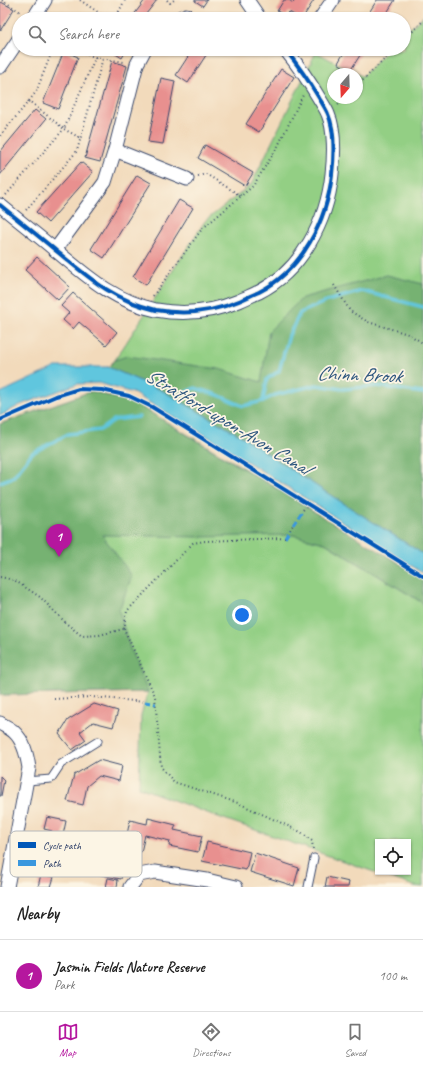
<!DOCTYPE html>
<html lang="en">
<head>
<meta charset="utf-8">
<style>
  body { margin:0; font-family:Caveat,sans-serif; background:#f2f2f2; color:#222 }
  .controls { position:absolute; right:12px; bottom:12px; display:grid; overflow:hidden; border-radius:0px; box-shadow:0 1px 3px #0004 }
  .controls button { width:36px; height:36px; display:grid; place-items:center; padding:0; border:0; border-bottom:1px solid #e0e0e0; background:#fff; color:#222; font:20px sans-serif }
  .compass { position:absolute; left:327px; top:68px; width:36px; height:36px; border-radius:50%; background:#fff; box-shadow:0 1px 3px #0004; rotate:199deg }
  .you { position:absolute; left:242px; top:615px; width:14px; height:14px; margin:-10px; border:3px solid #fff; border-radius:50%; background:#1a73e8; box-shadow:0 0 0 6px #1a73e833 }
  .badge { display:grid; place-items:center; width:26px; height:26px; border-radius:50%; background:#b5179e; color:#fff; font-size:13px; font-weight:700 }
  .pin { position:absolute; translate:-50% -33px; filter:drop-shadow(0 1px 2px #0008) }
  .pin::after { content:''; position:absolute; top:21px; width:14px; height:12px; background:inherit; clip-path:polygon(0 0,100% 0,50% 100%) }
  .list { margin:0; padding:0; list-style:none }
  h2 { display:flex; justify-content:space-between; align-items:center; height:52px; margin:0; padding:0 16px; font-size:17px }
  h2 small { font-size:13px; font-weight:400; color:#767676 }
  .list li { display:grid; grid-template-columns:26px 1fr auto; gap:12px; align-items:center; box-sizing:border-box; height:72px; padding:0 16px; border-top:1px solid #e0e0e0 }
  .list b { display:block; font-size:15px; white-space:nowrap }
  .list p { margin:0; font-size:13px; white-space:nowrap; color:#767676 }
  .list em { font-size:13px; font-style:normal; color:#767676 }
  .icon { flex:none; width:22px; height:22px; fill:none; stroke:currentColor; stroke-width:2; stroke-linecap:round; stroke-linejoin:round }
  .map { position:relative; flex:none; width:423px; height:887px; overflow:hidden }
  .search { position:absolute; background:#fff; box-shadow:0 1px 3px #0004; left:12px; right:12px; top:12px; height:44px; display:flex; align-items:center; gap:10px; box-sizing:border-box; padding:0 14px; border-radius:22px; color:#767676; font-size:15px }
  .sheet { height:124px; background:#fff }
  nav { display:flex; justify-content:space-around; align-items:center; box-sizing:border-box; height:56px; border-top:1px solid #e0e0e0; background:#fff; font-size:11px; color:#767676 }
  nav a { display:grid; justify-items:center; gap:2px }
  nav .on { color:#b5179e }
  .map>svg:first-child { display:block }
  .green { fill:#93cf84; stroke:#577f71; fill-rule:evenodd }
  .forest { fill:#76b272; stroke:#487068 }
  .water { fill:#60c6de; stroke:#3e7a9e }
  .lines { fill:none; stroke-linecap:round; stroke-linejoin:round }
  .stream { stroke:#60c6de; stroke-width:3.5 }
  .building { fill:#e8908f }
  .lane-casing { stroke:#3b496c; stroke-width:9 }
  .street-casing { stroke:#3b496c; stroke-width:15 }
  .path { stroke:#3b496c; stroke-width:2; stroke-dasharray:1 3; stroke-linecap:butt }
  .lane { stroke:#fff; stroke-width:7 }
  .street { stroke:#fff; stroke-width:13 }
  .quiet { stroke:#3a97de; stroke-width:3; stroke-dasharray:6 3; stroke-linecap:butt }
  .cycleway-casing { stroke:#fcf5e5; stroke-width:6 }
  .cycleway { stroke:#0057b8; stroke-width:4 }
  .labels { text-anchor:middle; stroke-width:3.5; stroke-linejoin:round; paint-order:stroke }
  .water-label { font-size:20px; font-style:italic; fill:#2c557e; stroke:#fcf5e5 }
  .key { fill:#fcf5e5; stroke:#b8babc; stroke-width:1 }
  .key-label { font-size:11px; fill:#1b2f5e }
</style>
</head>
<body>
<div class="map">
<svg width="423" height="887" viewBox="0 0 423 887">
  <rect width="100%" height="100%" fill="#fcf5e5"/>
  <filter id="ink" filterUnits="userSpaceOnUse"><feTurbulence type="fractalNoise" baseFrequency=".025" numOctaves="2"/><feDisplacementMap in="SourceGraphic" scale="8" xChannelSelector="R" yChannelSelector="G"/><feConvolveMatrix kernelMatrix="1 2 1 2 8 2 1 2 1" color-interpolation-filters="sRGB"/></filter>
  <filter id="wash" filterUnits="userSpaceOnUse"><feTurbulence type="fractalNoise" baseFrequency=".012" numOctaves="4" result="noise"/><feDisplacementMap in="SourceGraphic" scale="16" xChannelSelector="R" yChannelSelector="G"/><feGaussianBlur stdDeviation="0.9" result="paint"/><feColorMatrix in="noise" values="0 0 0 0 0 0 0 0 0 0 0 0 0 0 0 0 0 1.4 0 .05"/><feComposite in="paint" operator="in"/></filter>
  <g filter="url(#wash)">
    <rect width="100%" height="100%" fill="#f2dabb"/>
    <g class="green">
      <polygon points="423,16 423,374 163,391 108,367 115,360 205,221 251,185 316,52 357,74 333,74 333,98 357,98 357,74 362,76 389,49 404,49 404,34"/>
      <path d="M92,391L138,405L311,508L293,535L325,543L423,603V887L414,886L210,814L139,787L141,715L148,692L0,695V424ZM378,842H408V872H378Z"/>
    </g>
    <g class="forest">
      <polygon points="387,275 423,284 423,554 324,491 243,437 163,391 108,367 115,360 127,356 219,369 261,382 269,331 302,298"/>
      <polygon points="92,391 138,405 417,574 423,579 423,603 325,543 293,535 200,537 102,535 132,576 119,610 130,649 148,692 0,695 0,424"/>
    </g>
    <polygon class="water" points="56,367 108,367 163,391 243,437 324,491 423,554 423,573 210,438 133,393 99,383 77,384 20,405 0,416 0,393"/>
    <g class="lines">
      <g class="stream">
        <polyline points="181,394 195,388 218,395 243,406 263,401 275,395 316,385 343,389 377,386 423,393"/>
        <polyline points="263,401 267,379 279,371 289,335 300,313 327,301 362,291 423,307"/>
        <polyline points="0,482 13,477 32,453 68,434 100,430 114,420 139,417"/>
      </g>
    </g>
    <g id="blocks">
      <g class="building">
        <polygon points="145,0 157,0 142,19 137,19 133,16"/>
        <polygon points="195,0 207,0 203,6 195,1"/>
        <polygon points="284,0 289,0 293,3 295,0 314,0 302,19 289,12 286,16 277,11"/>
        <polygon points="377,0 395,0 383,19 365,19"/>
        <polygon points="1,2 14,9 0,31 0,3"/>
        <polygon points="117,49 127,49 122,58 114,53"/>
        <polygon points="193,49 210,49 188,83 176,75"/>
        <polygon points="346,49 364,49 350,71 338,63"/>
        <polygon points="64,51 78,57 58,109 43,103"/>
        <polygon points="112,61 127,66 100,162 85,158"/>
        <polygon points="281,69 294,77 259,132 246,124"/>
        <polygon points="161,78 175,81 163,144 148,142"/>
        <polygon points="35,110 46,119 0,175 0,152"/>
        <polygon points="205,145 253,173 245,186 198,158"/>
        <polygon points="81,162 93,172 48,223 36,212"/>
        <polygon points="137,175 151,183 104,258 91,249"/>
        <polygon points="179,200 193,208 146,285 133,277"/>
        <polygon points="37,257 70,287 58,300 25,270"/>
        <polygon points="73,293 117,332 106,345 79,322 73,329 63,320 69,313 61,306"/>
        <polygon points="94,704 118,711 113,727 93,722 80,732 86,740 72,750 59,734 68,720"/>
        <polygon points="99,760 122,766 119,781 99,776 87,786 83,805 67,801 74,775"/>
        <polygon points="0,776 4,780 1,796 0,796"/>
        <polygon points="47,817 66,821 61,845 49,843 52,831 44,829"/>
        <polygon points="148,818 176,825 174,830 202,836 198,852 169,846 170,841 145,835 141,852 136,851 134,860 117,856 119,847 124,849 130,820 147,824"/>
        <polygon points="207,842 250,852 246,870 202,861"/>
        <polygon points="255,853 299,868 294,886 250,872"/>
        <polygon points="99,864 123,869 121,879 97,874"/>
        <polygon points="41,874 54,877 51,887 38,887"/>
        <polygon points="327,877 349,882 348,887 325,887"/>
        <polygon points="108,878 118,880 117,887 106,887"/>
      </g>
    </g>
  </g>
  <g filter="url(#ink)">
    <use href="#blocks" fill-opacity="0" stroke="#3b496c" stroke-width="1"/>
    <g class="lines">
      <defs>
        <g id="lane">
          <polyline points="27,781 51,779 61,764 98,741"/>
          <polyline points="308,887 314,858"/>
        </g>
        <g id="street">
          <polyline points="247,0 260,19"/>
          <polyline points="33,19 45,0"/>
          <polyline points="177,19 186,15"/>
          <polyline points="320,19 333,0"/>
          <polyline points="0,67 19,39"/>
          <polyline points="115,150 187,179"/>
          <path d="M0,205C18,220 36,234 54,249C87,276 112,300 156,310C184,315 213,312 239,301C246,298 252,295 259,292C302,270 327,221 332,174C334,157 335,130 328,114C326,109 322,103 319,98C309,81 297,64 285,49"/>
          <polyline points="55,250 105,182 115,150 137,64 145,49"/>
          <path d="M0,723C4,726 10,728 14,732C24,741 27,755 29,768L7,887"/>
          <polyline points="130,887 139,875 155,872 207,880 236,887"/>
        </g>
      </defs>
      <use href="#lane" class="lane-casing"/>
      <use href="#street" class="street-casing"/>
      <g class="path">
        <polyline points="2,0 22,13"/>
        <polyline points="80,0 108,19"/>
        <polyline points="167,0 170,3 174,0"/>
        <polyline points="118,13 127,19"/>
        <polyline points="115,19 125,0"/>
        <polyline points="404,40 423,21"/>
        <polyline points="68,49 95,57 124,62"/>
        <polyline points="357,86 395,49"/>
        <polyline points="29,101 36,92 53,49"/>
        <polyline points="338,105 345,98"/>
        <polyline points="0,136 29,101 64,129 99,49"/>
        <polyline points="198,176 206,174 241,196"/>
        <polyline points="6,195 64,129 80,138"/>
        <polyline points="26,210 77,151 103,58"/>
        <polyline points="334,285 350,311 368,322 408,334 423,343"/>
        <polyline points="153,296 202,229 253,186 278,146 303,95"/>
        <polyline points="303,510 308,504"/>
        <polyline points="290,530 293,525"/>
        <polyline points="285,538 205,541 193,543 127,611 124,629 155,696 161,767 174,782 238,803 301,832 312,841 313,849"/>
        <polyline points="0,577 14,580 40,597 67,624 82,636 99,635 124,629"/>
        <polyline points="54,699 92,697 145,702"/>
      </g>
      <use href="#lane" class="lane"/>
      <use href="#street" class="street"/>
      <g class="quiet">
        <polyline points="293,525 303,510"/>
        <polyline points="285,538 290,530"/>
        <polyline points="145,702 156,704"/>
      </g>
      <defs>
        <g id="cycleway">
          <path d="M0,205C18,220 36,234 54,249C87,276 112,300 156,310C184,315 213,312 239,301C246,298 252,295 259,292C302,270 327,221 332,174C334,157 335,130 328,114C326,109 322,103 319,98C309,81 297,64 285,49"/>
          <polyline points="0,420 56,396 79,389 102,390 129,396 152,407 423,576"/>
        </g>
      </defs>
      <use href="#cycleway" class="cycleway-casing"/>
      <use href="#cycleway" class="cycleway"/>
    </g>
  </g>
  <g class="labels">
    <g class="water-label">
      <text transform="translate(359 374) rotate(2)" y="7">Chinn Brook</text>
      <text transform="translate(228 421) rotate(31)" y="7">Stratford-upon-Avon Canal</text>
    </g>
  </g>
  <rect x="10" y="831" width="132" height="46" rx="6" class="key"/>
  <rect x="18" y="842" width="18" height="6" fill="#0057b8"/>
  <rect x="18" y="860" width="18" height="6" fill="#3a97de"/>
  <g class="key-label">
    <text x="43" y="849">Cycle path</text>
    <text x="43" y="867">Path</text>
  </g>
</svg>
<div class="controls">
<button><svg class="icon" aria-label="locate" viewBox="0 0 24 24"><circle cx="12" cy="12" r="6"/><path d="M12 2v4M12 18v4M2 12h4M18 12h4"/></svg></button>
</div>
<svg class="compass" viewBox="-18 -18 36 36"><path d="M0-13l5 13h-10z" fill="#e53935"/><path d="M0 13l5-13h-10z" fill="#767676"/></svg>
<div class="you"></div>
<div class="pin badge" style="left:59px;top:557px">1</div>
<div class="search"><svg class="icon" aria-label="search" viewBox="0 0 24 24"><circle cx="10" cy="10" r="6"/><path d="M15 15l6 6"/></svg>Search here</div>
</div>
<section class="sheet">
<h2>Nearby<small></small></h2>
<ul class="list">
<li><span class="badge">1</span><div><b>Jasmin Fields Nature Reserve</b><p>Park</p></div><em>100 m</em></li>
</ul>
</section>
<nav>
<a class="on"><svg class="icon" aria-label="map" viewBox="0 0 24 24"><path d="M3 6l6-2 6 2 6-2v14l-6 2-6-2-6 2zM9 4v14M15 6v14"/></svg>Map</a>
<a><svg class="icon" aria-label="directions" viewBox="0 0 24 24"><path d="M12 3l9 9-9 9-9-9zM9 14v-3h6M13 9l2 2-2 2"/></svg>Directions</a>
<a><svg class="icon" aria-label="saved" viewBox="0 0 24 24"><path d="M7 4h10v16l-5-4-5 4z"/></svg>Saved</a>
</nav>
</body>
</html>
